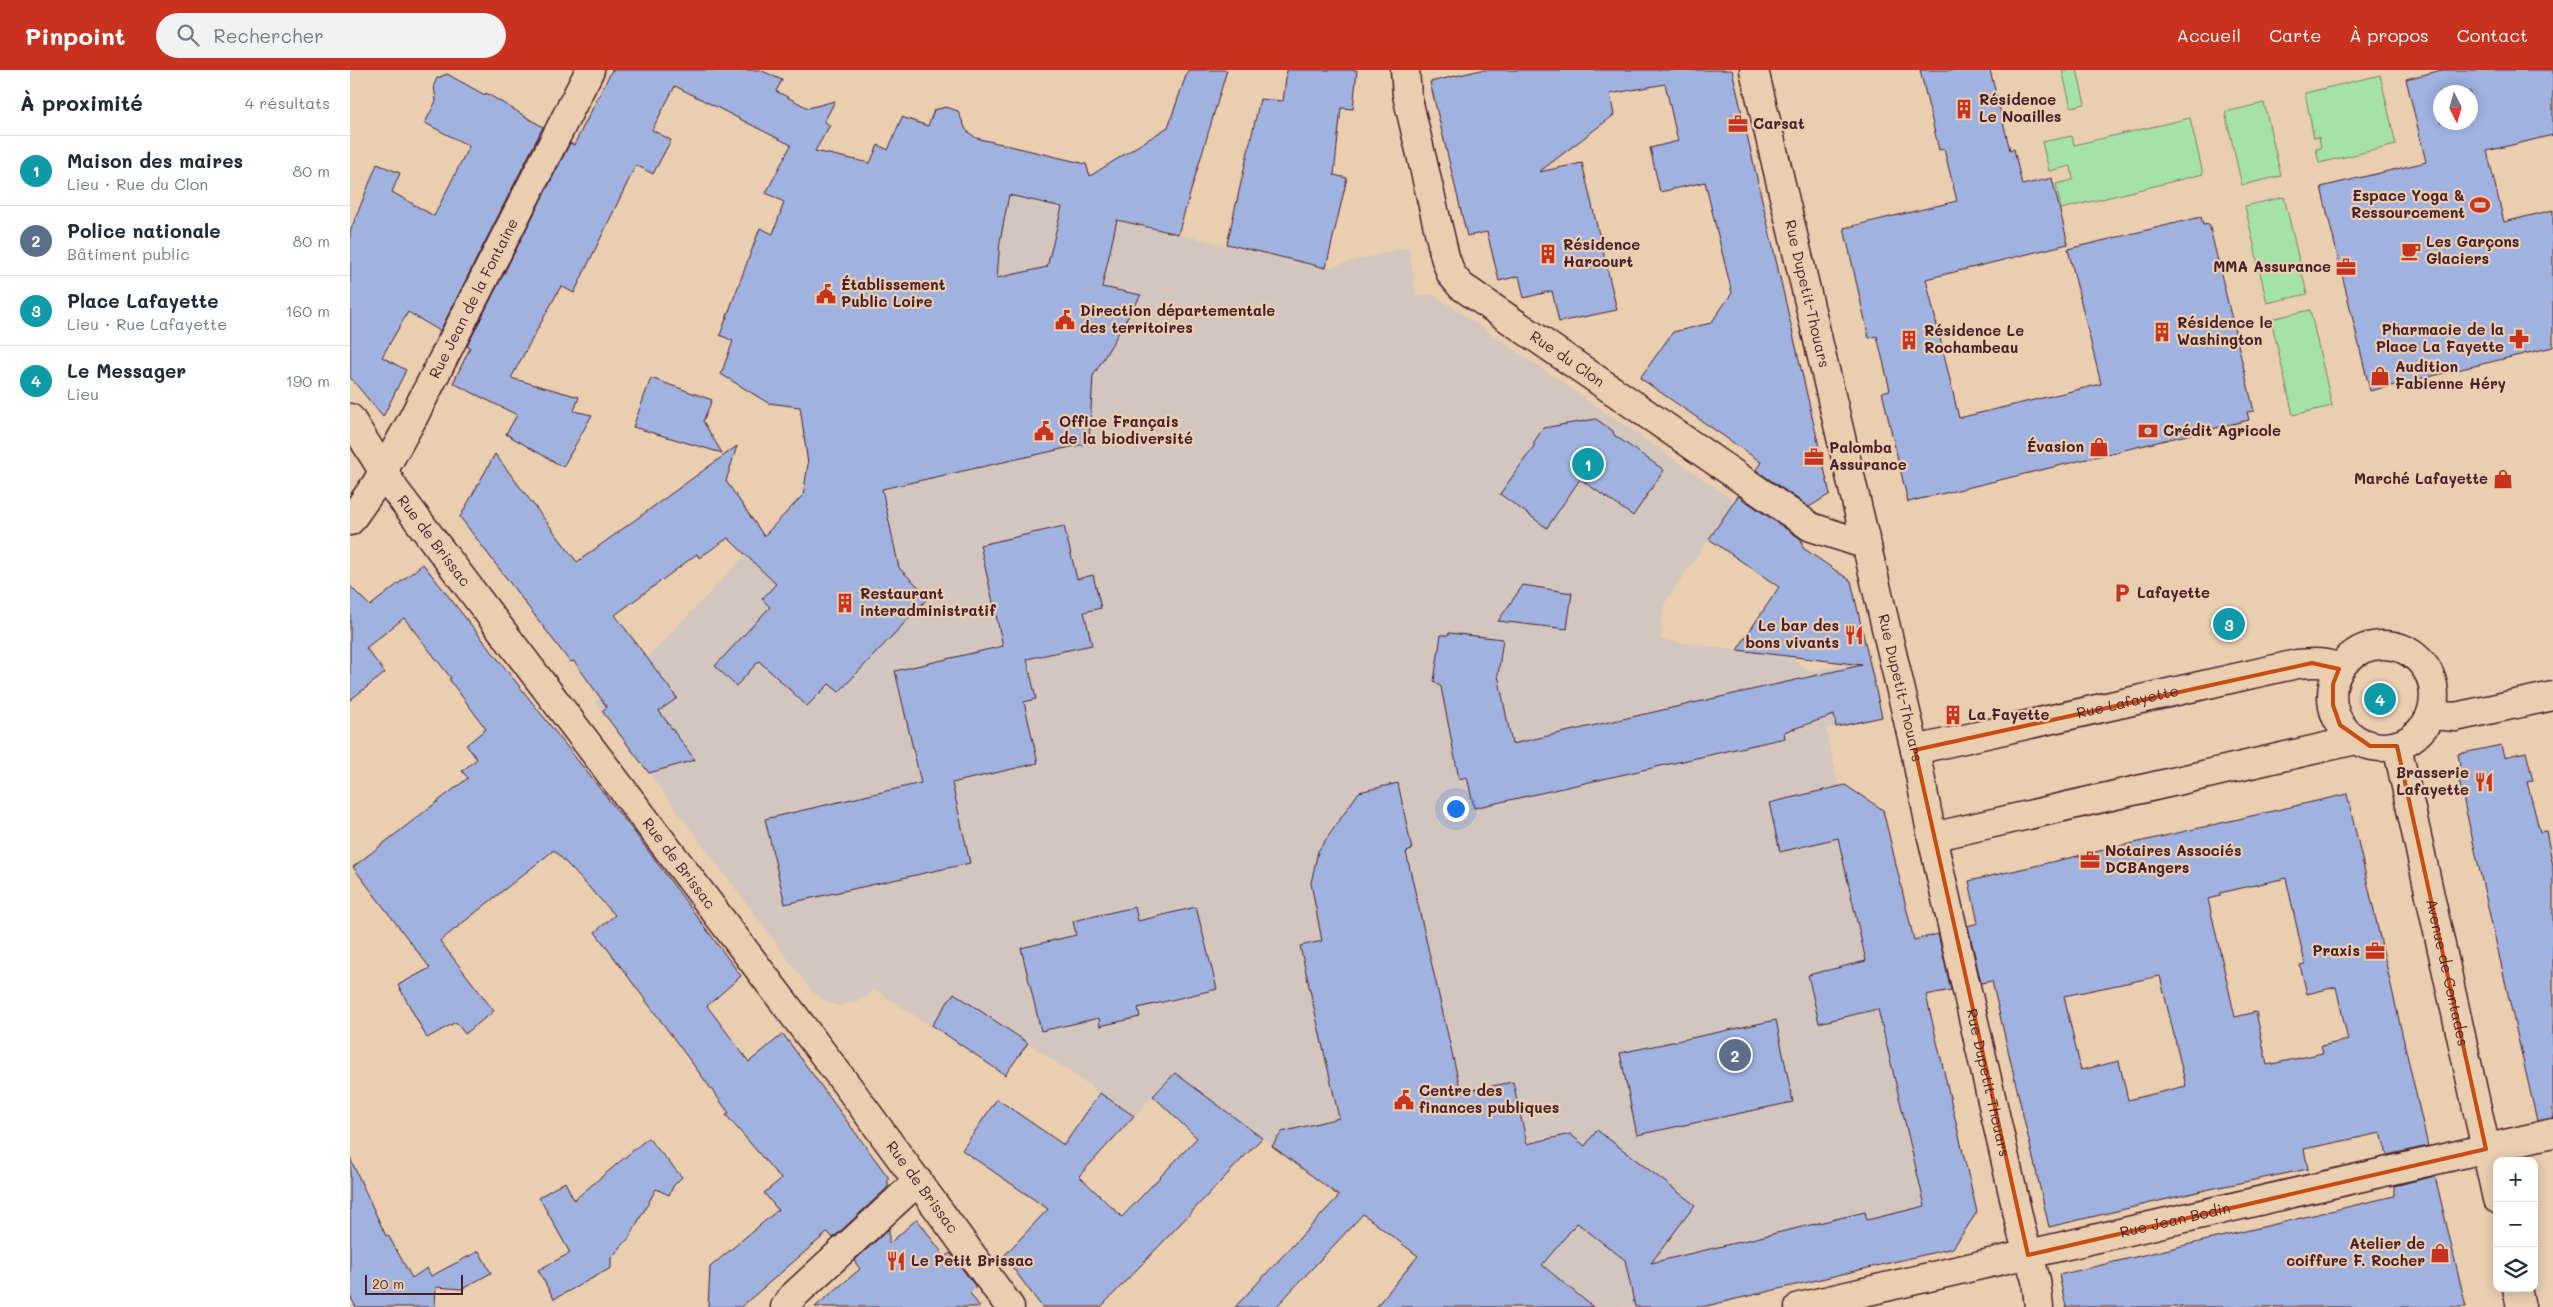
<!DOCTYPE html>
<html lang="fr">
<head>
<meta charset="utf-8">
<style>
  body { margin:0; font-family:Mali,sans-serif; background:#f2f2f3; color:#1f2937 }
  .controls { position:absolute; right:15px; bottom:15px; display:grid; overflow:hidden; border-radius:10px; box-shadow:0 2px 12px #0003 }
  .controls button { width:45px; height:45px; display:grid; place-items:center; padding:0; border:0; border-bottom:1px solid #e0e1e3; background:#fff; color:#1f2937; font:25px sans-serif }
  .compass { position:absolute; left:2083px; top:15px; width:45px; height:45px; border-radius:50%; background:#fff; box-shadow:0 2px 12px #0003; rotate:174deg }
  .scale { position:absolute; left:15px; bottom:12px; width:98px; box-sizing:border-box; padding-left:5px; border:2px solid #4a1f2b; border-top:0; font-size:14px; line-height:18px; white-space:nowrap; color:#4a1f2b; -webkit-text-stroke:4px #e9ceb0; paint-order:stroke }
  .you { position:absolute; left:1105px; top:738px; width:18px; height:18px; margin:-12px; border:4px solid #fff; border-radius:50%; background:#1a73e8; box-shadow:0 0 0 8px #1a73e833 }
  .badge { display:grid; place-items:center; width:32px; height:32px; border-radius:50%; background:#c8321e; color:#fff; font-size:16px; font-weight:700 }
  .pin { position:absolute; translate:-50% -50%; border:2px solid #fff; box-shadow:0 1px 5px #0006 }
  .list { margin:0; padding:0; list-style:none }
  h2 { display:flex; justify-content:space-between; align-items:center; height:65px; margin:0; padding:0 20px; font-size:21px }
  h2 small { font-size:16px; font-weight:400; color:#747a83 }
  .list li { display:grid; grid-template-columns:32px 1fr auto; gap:15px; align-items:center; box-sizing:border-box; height:70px; padding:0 20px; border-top:1px solid #e0e1e3 }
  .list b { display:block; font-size:19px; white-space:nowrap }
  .list p { margin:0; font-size:16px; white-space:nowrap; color:#747a83 }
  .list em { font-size:16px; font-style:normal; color:#747a83 }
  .icon { flex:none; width:28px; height:28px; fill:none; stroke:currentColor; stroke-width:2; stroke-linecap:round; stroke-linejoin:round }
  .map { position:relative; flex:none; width:2203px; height:1237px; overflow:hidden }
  header { display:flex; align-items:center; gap:30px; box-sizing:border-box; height:70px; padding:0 25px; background:#c8321e; color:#fff }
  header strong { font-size:24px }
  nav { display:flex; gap:28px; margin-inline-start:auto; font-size:18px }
  .search { width:350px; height:45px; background:#f2f2f3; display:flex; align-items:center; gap:12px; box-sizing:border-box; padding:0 18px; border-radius:28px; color:#747a83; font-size:19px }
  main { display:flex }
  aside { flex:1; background:#fff }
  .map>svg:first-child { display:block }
  .built { fill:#d3c6be }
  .green { fill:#a5e2a8; stroke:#78806a }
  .building { fill:#9fb2e0; stroke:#4a1f2b; fill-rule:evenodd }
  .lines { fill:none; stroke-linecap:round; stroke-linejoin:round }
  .minor-casing { stroke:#4a1f2b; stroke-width:31 }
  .tertiary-casing { stroke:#4a1f2b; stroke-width:31 }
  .minor { stroke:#e9ceb0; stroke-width:28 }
  .tertiary { stroke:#e9ceb0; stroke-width:28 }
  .marked { fill:none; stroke:#c84d12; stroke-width:4; stroke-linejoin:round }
  .labels { text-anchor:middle; stroke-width:4.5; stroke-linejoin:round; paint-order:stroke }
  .poi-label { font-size:15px; font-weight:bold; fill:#4a1f2b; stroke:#e9ceb0; text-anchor:start }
  .street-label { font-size:15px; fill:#4a1f2b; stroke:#e9ceb0 }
</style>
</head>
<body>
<header>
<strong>Pinpoint</strong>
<div class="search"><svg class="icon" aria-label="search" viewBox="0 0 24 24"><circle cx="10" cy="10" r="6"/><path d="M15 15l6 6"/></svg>Rechercher</div>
<nav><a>Accueil</a><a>Carte</a><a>À propos</a><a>Contact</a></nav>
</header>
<main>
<aside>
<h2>À proximité<small>4 résultats</small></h2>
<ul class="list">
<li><span class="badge" style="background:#0f9aa8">1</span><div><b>Maison des maires</b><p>Lieu · Rue du Clon</p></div><em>80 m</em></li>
<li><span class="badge" style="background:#5c6f8a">2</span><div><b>Police nationale</b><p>Bâtiment public</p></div><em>80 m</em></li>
<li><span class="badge" style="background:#0f9aa8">3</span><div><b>Place Lafayette</b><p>Lieu · Rue Lafayette</p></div><em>160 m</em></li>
<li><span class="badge" style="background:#0f9aa8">4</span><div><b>Le Messager</b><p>Lieu</p></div><em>190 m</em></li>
</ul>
</aside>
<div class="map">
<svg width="2203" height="1237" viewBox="0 0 2203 1237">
  <rect width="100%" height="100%" fill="#e9ceb0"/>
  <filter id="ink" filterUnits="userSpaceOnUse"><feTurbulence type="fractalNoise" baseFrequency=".02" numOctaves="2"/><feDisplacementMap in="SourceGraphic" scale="10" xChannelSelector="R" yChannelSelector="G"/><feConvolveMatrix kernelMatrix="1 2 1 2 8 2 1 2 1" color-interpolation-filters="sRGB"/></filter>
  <g filter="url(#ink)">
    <polygon class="built" points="465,81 976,198 1059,177 1066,226 1083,224 1385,431 1314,534 1310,570 1439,586 1460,602 1519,588 1532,647 1476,659 1489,716 1495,715 1533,740 1564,870 1582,865 1595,921 1576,926 1627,1142 1603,1178 1352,1237 1203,1237 989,1126 825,1003 784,1046 678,973 655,1005 524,919 513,929 490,936 479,933 462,921 245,631 283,603 454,424 458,394 452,359 454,337 441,333 429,335 418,333 397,319 370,306 453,82"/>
    <g class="green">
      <polygon points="1712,0 1727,0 1735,34 1721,37"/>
      <polygon points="2030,5 2046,75 1969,93 1966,79 1971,78 1969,67 1964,68 1955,23"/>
      <polygon points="1914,33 1931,106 1892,115 1875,42"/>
      <polygon points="1840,48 1853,104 1711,139 1706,114 1723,110 1721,96 1699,101 1692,72 1722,66 1724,75"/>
      <polygon points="1934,127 1957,224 1917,233 1895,136"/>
      <polygon points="1960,240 1982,336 1943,345 1921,249"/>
    </g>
    <g class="building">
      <path d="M262,0H410L432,10L426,21L458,38L485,31L474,52L480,55L465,81L520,93L528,75L538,80L552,47L578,56L584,40L596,37L608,41L616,60L626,68L736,94L740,106L818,57L838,0H877L828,164L767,150L752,217L791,225L743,306L739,373L532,419L549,498L579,527L489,622L479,614L457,636L409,591L386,616L365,596L420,537L412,529L426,514L378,468L349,488L347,484L265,545L327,628L309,641L345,690L299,703L252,641L257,637L224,591L220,592L110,447L145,384L227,492L387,376L376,411L414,466L453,425L458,394L450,337L418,333L371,304L383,271L370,265L410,158L423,164L434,132L416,123L441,75L325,16L302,60L321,70L303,104L286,95L224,223L211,216L161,308L229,327L224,341L242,345L213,397L156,364L167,345L103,313L120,278L117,276L220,73L224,75ZM659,125L712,137L697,197L647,208L650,171Z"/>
      <polygon points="937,0 1007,0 1003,39 991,38 984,105 997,108 976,198 877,174 910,29 933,31"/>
      <polygon points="1131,0 1382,0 1480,424 1459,437 1406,400 1411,392 1290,308 1323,262 1361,253 1382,223 1355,112 1310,122 1300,78 1328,71 1315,14 1260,24 1264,45 1189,102 1232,93 1267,240 1209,252 1202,221 1174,228 1169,206 1149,211 1137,162 1117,166 1080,12"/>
      <polygon points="1570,0 1640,0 1660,80 1664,79 1672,115 1702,108 1718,174 1576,209 1609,348 1751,314 1718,179 1851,147 1853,155 1859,154 1904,341 1897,342 1899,350 1558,432 1532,322 1540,320 1527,266 1519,268 1494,158 1607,131 1594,79 1589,80"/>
      <path d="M2092,0H2203V65L2137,81L2154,152L2203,140V277L2020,321L1971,117L2076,92L2056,9ZM2090,22H2120V52H2090Z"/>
      <polygon points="97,4 135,25 136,23 193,57 90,261 58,242 32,287 56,300 33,347 0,307 0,162 27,94 50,103 42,122 84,146 119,76 75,53 86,31 84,15 87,8"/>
      <polygon points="301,308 362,330 353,351 372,383 283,357"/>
      <polygon points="1246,349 1263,361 1264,365 1314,400 1283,446 1230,409 1197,458 1150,424 1184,376 1184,372 1193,358"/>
      <polygon points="1388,426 1451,469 1453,478 1501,511 1532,647 1486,657 1484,645 1434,662 1435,668 1124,738 1117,707 1109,709 1091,617 1084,611 1091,565 1098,565 1099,563 1153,569 1148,605 1162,674 1512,595 1387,580 1429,517 1359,469"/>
      <polygon points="714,456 727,509 743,505 751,538 734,542 742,575 677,589 686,629 674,632 688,693 602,713 620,793 435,834 415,749 571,713 545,601 653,576 630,475"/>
      <polygon points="73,494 285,763 391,906 357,936 399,992 433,964 538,1107 538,1117 483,1168 478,1162 391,1237 358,1237 360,1197 428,1140 414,1123 431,1109 376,1045 379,1043 245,862 265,845 204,780 90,871 144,941 115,964 106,952 77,968 48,915 80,898 3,797 118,708 112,701 127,689 116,675 136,659 99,609 101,608 54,548 16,578 35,603 0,630 0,516 20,536"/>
      <polygon points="1173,515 1222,523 1217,559 1148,551"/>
      <polygon points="2151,675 2154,687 2176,682 2183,711 2177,712 2190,762 2196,761 2203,796 2203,1048 2187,1051 2106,697 2110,696 2108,684"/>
      <polygon points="1048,713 1062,780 1056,782 1111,1022 1163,1012 1177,1074 1220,1064 1235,1076 1247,1060 1345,1135 1301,1193 1515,1142 1517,1150 1575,1136 1528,939 1469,953 1458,905 1516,891 1488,768 1430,782 1419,733 1495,715 1533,740 1564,870 1588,864 1601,920 1576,925 1627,1142 1603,1178 1352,1237 1285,1237 1275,1190 1227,1153 1192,1195 1243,1237 1026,1237 1068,1186 1013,1144 926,1237 885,1237 989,1126 922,1076 932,1062 989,1048 950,876 972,871 961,813 968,781 1009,722"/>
      <path d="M1997,724L2078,1076L2037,1085L2031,1063L1954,1079L1958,1099L1860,1119L1699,1157L1642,911L1631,913L1618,856L1628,853L1619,811ZM1936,808L1955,894L1950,895L1957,924L1986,917L1998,970L1971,976L1973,983L1917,995L1906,942L1885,947L1858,829L1870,826V823ZM1810,906L1836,1016L1778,1030L1769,991L1731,1000L1714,926Z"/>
      <polygon points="785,837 788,851 846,837 867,919 788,938 790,947 750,956 749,948 691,961 671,878 726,865 723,851"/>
      <polygon points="604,923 678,973 655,1005 582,955"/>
      <polygon points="1426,950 1443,1032 1287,1065 1270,983"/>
      <polygon points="825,1003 912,1068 751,1237 692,1237 654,1186 698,1139 612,1080 647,1029 714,1075 750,1023 784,1046 729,1106 772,1147 847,1068 803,1026"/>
      <polygon points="298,1068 332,1107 324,1115 319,1125 306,1119 279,1168 261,1188 261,1198 204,1229 188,1200 220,1183 189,1127 215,1112 224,1130"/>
      <polygon points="0,1088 36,1166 38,1165 62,1208 77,1198 81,1206 129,1181 141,1203 112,1219 86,1217 85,1237 6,1237 0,1226"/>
      <polygon points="2085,1106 2116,1237 1716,1237 1709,1205 2044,1126 2044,1116"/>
      <polygon points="567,1149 595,1187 600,1183 626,1217 620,1223 630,1237 465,1237 510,1199 504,1191 539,1159 539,1174"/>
    </g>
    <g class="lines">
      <defs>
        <g id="minor">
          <path id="s1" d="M1055,0L1057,25L1095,187L1101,204L1111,216L1461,457L1517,475"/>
          <path id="s2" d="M0,348L45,420L496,1014L660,1237"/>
          <path id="s3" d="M0,451L26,414L63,348L240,0"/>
          <polyline points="2081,645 2105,647 2203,626"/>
          <path id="s4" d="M1582,767L1672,1163L1686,1210L1689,1237"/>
          <polyline points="435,1237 442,1227 568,1111"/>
          <path id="s5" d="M1449,1237L2203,1063"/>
        </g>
        <g id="tertiary">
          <path id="s6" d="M1404,0L1565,680L1582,767L2006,670"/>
          <circle cx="2033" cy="626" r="51"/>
          <path id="s7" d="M2047,676L2147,1129"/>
          <path id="s8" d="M1565,680L1947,594C1961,593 1977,591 1989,599"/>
          <polyline points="2167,1218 2171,1237"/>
        </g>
      </defs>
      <use href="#minor" class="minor-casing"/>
      <use href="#tertiary" class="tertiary-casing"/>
      <use href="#minor" class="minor"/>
      <use href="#tertiary" class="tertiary"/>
    </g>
  </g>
  <path class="marked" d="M1962,593L1989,599L1983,614V635L1990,655L2020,676H2047L2136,1079L1678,1185L1565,680Z"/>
  <defs>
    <symbol id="building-bare" viewBox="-9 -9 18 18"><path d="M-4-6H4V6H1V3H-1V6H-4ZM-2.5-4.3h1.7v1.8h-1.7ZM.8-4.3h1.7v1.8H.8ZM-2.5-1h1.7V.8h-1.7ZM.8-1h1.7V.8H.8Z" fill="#c8321e" stroke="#e9ceb0" stroke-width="2.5" paint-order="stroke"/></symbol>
    <symbol id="office-bare" viewBox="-9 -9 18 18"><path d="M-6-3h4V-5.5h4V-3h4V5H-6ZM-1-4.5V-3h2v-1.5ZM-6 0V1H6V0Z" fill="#c8321e" stroke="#e9ceb0" stroke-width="2.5" paint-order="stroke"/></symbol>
    <symbol id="stadium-bare" viewBox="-9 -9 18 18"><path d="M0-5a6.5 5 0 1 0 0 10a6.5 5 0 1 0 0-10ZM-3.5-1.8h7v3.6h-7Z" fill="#c8321e" stroke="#e9ceb0" stroke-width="2.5" paint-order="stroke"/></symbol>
    <symbol id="cafe-bare" viewBox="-9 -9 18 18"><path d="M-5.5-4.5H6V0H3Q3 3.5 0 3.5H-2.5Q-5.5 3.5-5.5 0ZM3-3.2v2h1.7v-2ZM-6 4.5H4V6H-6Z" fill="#c8321e" stroke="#e9ceb0" stroke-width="2.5" paint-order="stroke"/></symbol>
    <symbol id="civic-bare" viewBox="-9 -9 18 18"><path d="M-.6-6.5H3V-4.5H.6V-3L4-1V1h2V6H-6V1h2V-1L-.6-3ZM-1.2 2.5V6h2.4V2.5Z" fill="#c8321e" stroke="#e9ceb0" stroke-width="2.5" paint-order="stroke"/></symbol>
    <symbol id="pharmacy-bare" viewBox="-9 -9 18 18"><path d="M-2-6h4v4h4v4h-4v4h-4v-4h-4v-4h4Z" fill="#c8321e" stroke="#e9ceb0" stroke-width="2.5" paint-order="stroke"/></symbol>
    <symbol id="shop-bare" viewBox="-9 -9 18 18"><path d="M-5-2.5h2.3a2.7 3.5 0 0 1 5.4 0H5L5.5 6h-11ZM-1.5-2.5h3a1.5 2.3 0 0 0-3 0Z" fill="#c8321e" stroke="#e9ceb0" stroke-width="2.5" paint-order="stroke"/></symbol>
    <symbol id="bank-bare" viewBox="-9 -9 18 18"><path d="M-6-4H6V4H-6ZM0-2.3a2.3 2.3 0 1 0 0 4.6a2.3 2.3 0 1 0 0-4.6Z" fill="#c8321e" stroke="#e9ceb0" stroke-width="2.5" paint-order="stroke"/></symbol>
    <symbol id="parking-bare" viewBox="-9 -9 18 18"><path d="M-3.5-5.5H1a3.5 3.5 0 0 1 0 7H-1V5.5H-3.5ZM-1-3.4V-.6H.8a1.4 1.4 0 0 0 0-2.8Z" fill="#c8321e" stroke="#e9ceb0" stroke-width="2.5" paint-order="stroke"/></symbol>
    <symbol id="restaurant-bare" viewBox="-9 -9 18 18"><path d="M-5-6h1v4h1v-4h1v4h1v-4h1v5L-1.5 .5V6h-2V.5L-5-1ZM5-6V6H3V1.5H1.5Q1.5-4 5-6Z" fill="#c8321e" stroke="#e9ceb0" stroke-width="2.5" paint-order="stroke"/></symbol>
  </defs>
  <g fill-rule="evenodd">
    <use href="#building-bare" x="1600" y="25" width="28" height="28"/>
    <use href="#office-bare" x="1374" y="40" width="28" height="28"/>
    <use href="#stadium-bare" x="2116" y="121" width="28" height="28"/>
    <use href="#cafe-bare" x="2047" y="167" width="28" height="28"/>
    <use href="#building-bare" x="1184" y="170" width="28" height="28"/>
    <use href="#office-bare" x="1982" y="183" width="28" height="28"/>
    <use href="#civic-bare" x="462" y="210" width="28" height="28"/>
    <use href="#civic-bare" x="701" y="236" width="28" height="28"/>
    <use href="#building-bare" x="1798" y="248" width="28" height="28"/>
    <use href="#pharmacy-bare" x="2155" y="255" width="28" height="28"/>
    <use href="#building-bare" x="1545" y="256" width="28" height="28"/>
    <use href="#shop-bare" x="2016" y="292" width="28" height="28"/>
    <use href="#civic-bare" x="680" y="347" width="28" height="28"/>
    <use href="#bank-bare" x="1784" y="347" width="28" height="28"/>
    <use href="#shop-bare" x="1735" y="363" width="28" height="28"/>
    <use href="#office-bare" x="1450" y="373" width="28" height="28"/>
    <use href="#shop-bare" x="2139" y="395" width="28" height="28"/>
    <use href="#parking-bare" x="1758" y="509" width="28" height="28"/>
    <use href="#building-bare" x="481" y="519" width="28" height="28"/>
    <use href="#restaurant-bare" x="1490" y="551" width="28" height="28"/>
    <use href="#building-bare" x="1589" y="631" width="28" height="28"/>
    <use href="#restaurant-bare" x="2120" y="698" width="28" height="28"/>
    <use href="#office-bare" x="1726" y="776" width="28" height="28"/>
    <use href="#office-bare" x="2011" y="867" width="28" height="28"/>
    <use href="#civic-bare" x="1040" y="1016" width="28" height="28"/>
    <use href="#shop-bare" x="2076" y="1169" width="28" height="28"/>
    <use href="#restaurant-bare" x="532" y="1177" width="28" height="28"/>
  </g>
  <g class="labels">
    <g class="poi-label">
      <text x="1629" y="35">Résidence<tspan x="1629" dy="17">Le Noailles</tspan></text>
      <text x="1403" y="59">Carsat</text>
      <text x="2115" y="131" text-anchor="end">Espace Yoga &amp;<tspan x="2115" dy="17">Ressourcement</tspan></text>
      <text x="2076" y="177">Les Garçons<tspan x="2076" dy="17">Glaciers</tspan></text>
      <text x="1213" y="180">Résidence<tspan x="1213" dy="17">Harcourt</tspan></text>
      <text x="1981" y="202" text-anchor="end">MMA Assurance</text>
      <text x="491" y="220">Établissement<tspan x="491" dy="17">Public Loire</tspan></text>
      <text x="730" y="246">Direction départementale<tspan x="730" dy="17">des territoires</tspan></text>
      <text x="1827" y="258">Résidence le<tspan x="1827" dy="17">Washington</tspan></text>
      <text x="2154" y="265" text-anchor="end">Pharmacie de la<tspan x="2154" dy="17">Place La Fayette</tspan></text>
      <text x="1574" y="266">Résidence Le<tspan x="1574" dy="17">Rochambeau</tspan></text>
      <text x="2045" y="302">Audition<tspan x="2045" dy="17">Fabienne Héry</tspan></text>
      <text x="709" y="357">Office Français<tspan x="709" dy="17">de la biodiversité</tspan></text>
      <text x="1813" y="366">Crédit Agricole</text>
      <text x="1734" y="382" text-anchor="end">Évasion</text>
      <text x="1479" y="383">Palomba<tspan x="1479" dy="17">Assurance</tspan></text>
      <text x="2138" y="414" text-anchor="end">Marché Lafayette</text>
      <text x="1787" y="528">Lafayette</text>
      <text x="510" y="529">Restaurant<tspan x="510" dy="17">interadministratif</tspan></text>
      <text x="1489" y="561" text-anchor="end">Le bar des<tspan x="1489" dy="17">bons vivants</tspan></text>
      <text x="1618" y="650">La Fayette</text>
      <text x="2119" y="708" text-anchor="end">Brasserie<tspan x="2119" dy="17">Lafayette</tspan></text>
      <text x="1755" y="786">Notaires Associés<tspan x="1755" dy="17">DCBAngers</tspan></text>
      <text x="2010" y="886" text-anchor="end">Praxis</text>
      <text x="1069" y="1026">Centre des<tspan x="1069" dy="17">finances publiques</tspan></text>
      <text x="2075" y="1179" text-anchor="end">Atelier de<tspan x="2075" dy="17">coiffure F. Rocher</tspan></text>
      <text x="561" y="1196">Le Petit Brissac</text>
    </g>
    <g class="street-label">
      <text dy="5" stroke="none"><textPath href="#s6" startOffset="230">Rue Dupetit-Thouars</textPath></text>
      <text dy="5" stroke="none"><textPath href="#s3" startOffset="255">Rue Jean de la Fontaine</textPath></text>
      <text dy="5" stroke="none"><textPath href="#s1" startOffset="354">Rue du Clon</textPath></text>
      <text dy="5" stroke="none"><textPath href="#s2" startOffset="149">Rue de Brissac</textPath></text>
      <text dy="5" stroke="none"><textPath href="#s6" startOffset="635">Rue Dupetit-Thouars</textPath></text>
      <text dy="5" stroke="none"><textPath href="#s8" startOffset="218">Rue Lafayette</textPath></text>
      <text dy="5" stroke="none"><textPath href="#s2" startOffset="554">Rue de Brissac</textPath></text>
      <text dy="5" stroke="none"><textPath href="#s7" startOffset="232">Avenue de Contades</textPath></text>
      <text dy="5" stroke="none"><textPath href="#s4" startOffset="252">Rue Dupetit-Thouars</textPath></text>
      <text dy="5" stroke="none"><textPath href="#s2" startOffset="959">Rue de Brissac</textPath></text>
      <text dy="5" stroke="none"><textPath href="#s5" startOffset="386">Rue Jean Bodin</textPath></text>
    </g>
  </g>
</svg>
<div class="controls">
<button>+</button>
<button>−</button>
<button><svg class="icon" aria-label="layers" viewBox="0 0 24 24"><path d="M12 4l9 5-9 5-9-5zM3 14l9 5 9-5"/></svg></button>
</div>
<svg class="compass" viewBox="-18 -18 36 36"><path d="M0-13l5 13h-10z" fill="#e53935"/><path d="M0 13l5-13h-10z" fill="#747a83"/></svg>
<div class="scale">20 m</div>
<div class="you"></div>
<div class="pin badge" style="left:1238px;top:394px;background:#0f9aa8">1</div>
<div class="pin badge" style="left:1385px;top:985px;background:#5c6f8a">2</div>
<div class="pin badge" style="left:1879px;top:554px;background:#0f9aa8">3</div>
<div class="pin badge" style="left:2030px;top:629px;background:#0f9aa8">4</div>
</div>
</main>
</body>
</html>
